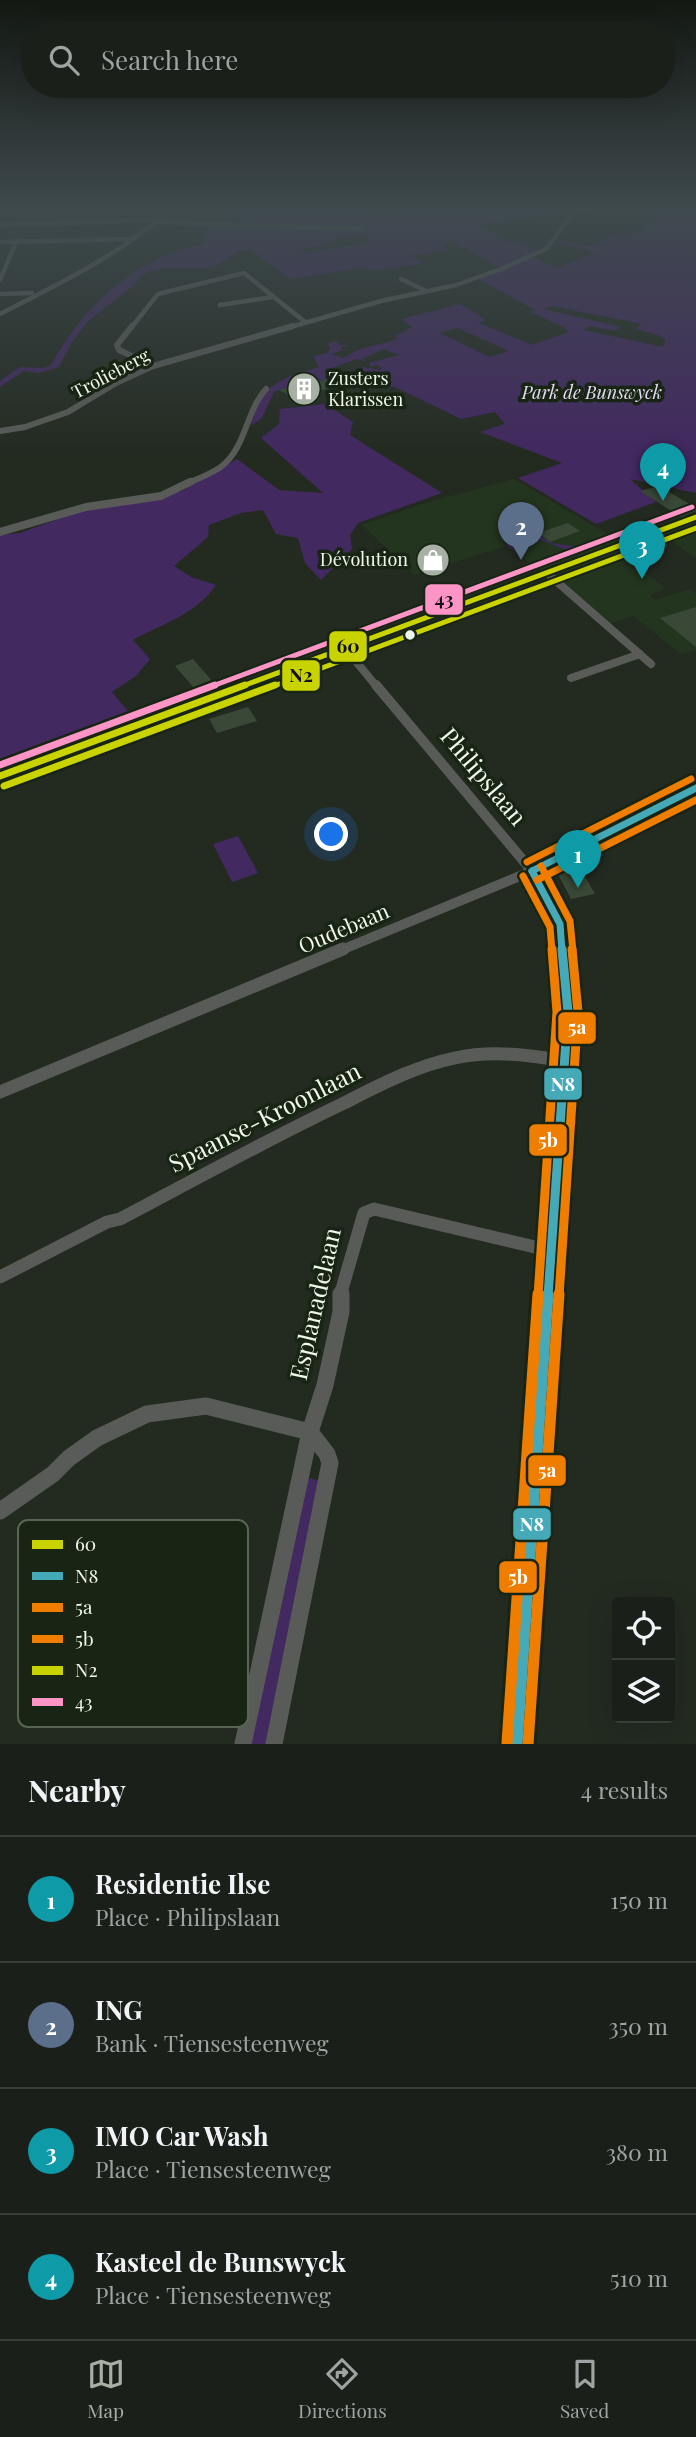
<!DOCTYPE html>
<html lang="en">
<head>
<meta charset="utf-8">
<style>
  body { margin:0; font-family:"Playfair Display",serif; background:#272d26; color:#f1f3f6 }
  .controls { position:absolute; right:21px; bottom:21px; display:grid; overflow:hidden; border-radius:7px; box-shadow:0 7px 28px #0002 }
  .controls button { width:63px; height:63px; display:grid; place-items:center; padding:0; border:0; border-bottom:2px solid #383e38; background:#1a2019; color:#f1f3f6; font:35px sans-serif }
  .you { position:absolute; left:332px; top:835px; width:24px; height:24px; margin:-18px; border:5px solid #fff; border-radius:50%; background:#1a73e8; box-shadow:0 0 0 10px #1a73e833 }
  .badge { display:grid; place-items:center; width:46px; height:46px; border-radius:50%; background:#a8b0a6; color:#fff; font-size:23px; font-weight:700 }
  .pin { position:absolute; translate:-50% -58px; filter:drop-shadow(0 2px 4px #0008) }
  .pin::after { content:''; position:absolute; top:37px; width:24px; height:21px; background:inherit; clip-path:polygon(0 0,100% 0,50% 100%) }
  .list { margin:0; padding:0; list-style:none }
  h2 { display:flex; justify-content:space-between; align-items:center; height:91px; margin:0; padding:0 28px; font-size:30px }
  h2 small { font-size:23px; font-weight:400; color:#9fa3a2 }
  .list li { display:grid; grid-template-columns:46px 1fr auto; gap:21px; align-items:center; box-sizing:border-box; height:126px; padding:0 28px; border-top:2px solid #383e38 }
  .list b { display:block; font-size:26px; white-space:nowrap }
  .list p { margin:0; font-size:23px; white-space:nowrap; color:#9fa3a2 }
  .list em { font-size:23px; font-style:normal; color:#9fa3a2 }
  .icon { flex:none; width:38px; height:38px; fill:none; stroke:currentColor; stroke-width:2; stroke-linecap:round; stroke-linejoin:round }
  .map { position:relative; flex:none; width:696px; height:1744px; overflow:hidden }
  .search { position:absolute; background:#1a2019; box-shadow:0 7px 28px #0002; left:21px; right:21px; top:21px; height:77px; display:flex; align-items:center; gap:18px; box-sizing:border-box; padding:0 24px; border-radius:38px; color:#9fa3a2; font-size:26px }
  .sheet { height:595px; background:#1a2019 }
  nav { display:flex; justify-content:space-around; align-items:center; box-sizing:border-box; height:98px; border-top:2px solid #383e38; background:#1a2019; font-size:19px; color:#9fa3a2 }
  nav a { display:grid; justify-items:center; gap:4px }
  nav .on { color:#a8b0a6 }
  .map>svg:first-child { display:block }
  .built { fill:#24351f }
  .green { fill:#422960; fill-rule:evenodd }
  .building { fill:#3a4937 }
  .lines { fill:none; stroke-linecap:round; stroke-linejoin:round }
  .minor-far5 { stroke:#585b57; stroke-width:4.5 }
  .minor-far4 { stroke:#585b57; stroke-width:6 }
  .minor-far3 { stroke:#585b57; stroke-width:8 }
  .minor-far2 { stroke:#585b57; stroke-width:10 }
  .minor-far1 { stroke:#585b57; stroke-width:13 }
  .minor { stroke:#585b57; stroke-width:17 }
  .major { fill:#5f645d; fill-rule:evenodd }
  .bus-1-far1-casing { stroke:#182514; stroke-width:9 }
  .bus-1-casing { stroke:#182514; stroke-width:12 }
  .bus-2-far2-casing { stroke:#182514; stroke-width:12 }
  .bus-2-far1-casing { stroke:#182514; stroke-width:14 }
  .bus-2-casing { stroke:#182514; stroke-width:17 }
  .bus-3-far2-casing { stroke:#182514; stroke-width:12 }
  .bus-3-far1-casing { stroke:#182514; stroke-width:14 }
  .bus-3-casing { stroke:#182514; stroke-width:17 }
  .bus-4-far2-casing { stroke:#182514; stroke-width:12 }
  .bus-4-far1-casing { stroke:#182514; stroke-width:14 }
  .bus-4-casing { stroke:#182514; stroke-width:17 }
  .bus-5-far1-casing { stroke:#182514; stroke-width:9 }
  .bus-5-casing { stroke:#182514; stroke-width:12 }
  .bus-6-far1-casing { stroke:#182514; stroke-width:9 }
  .bus-6-casing { stroke:#182514; stroke-width:12 }
  .bus-1-far1 { stroke:#c8d300; stroke-width:5 }
  .bus-1 { stroke:#c8d300; stroke-width:7 }
  .bus-2-far2 { stroke:#46a9b7; stroke-width:7 }
  .bus-2-far1 { stroke:#46a9b7; stroke-width:9 }
  .bus-2 { stroke:#46a9b7; stroke-width:11 }
  .bus-3-far2 { stroke:#ef7d00; stroke-width:7 }
  .bus-3-far1 { stroke:#ef7d00; stroke-width:9 }
  .bus-3 { stroke:#ef7d00; stroke-width:11 }
  .bus-4-far2 { stroke:#ef7d00; stroke-width:7 }
  .bus-4-far1 { stroke:#ef7d00; stroke-width:9 }
  .bus-4 { stroke:#ef7d00; stroke-width:11 }
  .bus-5-far1 { stroke:#c8d300; stroke-width:5 }
  .bus-5 { stroke:#c8d300; stroke-width:7 }
  .bus-6-far1 { stroke:#fc95c5; stroke-width:5 }
  .bus-6 { stroke:#fc95c5; stroke-width:7 }
  .bus-dot { fill:#eff8ed; stroke:#182514; stroke-width:2.5 }
  .labels { text-anchor:middle; stroke-width:7; stroke-linejoin:round; paint-order:stroke }
  .far-street-label { font-size:18px; fill:#eff8ed; stroke:#182514 }
  .far-poi-label { font-size:18px; fill:#eff8ed; stroke:#182514; text-anchor:start }
  .far-park-label { font-size:18px; font-style:italic; fill:#e4dcf2; stroke:#182514 }
  .street-label { font-size:21px; fill:#eff8ed; stroke:#182514 }
  .near-street-label { font-size:24px; fill:#eff8ed; stroke:#182514 }
  .key { fill:#182514; stroke:#586455; stroke-width:2 }
  .key-label { font-size:19px; fill:#eff8ed }
  .line-badge { stroke:#182514; stroke-width:2.5 }
  .badge-label { font-size:19px; text-anchor:middle; font-weight:bold; fill:#fff }
  .pale-badge-label { font-size:19px; text-anchor:middle; font-weight:bold; fill:#111 }
</style>
</head>
<body>
<div class="map">
<svg width="696" height="1744" viewBox="0 0 696 1744">
  <rect width="100%" height="100%" fill="#232b21"/>
  <g class="built">
    <polygon points="514,479 614,538 622,556 666,588 650,595 656,600 690,589 696,594 696,650 681,654 633,616 606,625 548,574 505,546 415,575 362,525 425,503"/>
    <polygon points="696,517 696,558 658,532"/>
  </g>
  <g class="green">
    <path d="M240,208H313L305,220L315,208H369L373,215L378,217L439,208H537L546,215L478,225L511,243L520,242L540,252L532,256L557,268L595,253L556,242L559,239L589,247L616,233L628,235L644,227L649,220L677,208H696V493L630,479L656,502L596,524L518,478L562,463L480,432L505,424L495,412L461,419L395,387L383,385L377,379L379,375L359,371L363,367L382,370L378,365L370,367L369,363L399,355L384,349L363,358L365,361L356,359L324,371L334,376C315,385 295,383 274,392L262,418L251,426C261,383 280,379 319,367L313,356L328,353L330,348L327,344L335,341L341,345L352,346L340,347L343,350L331,354L343,358C349,356 353,351 358,350C372,345 385,343 398,339L395,336L412,327L401,319L460,304L486,320L479,323L532,345L569,332L564,327L530,312L535,310L479,279L502,269L453,242L440,244L448,250L411,256L424,264L373,270L365,267L290,279L250,249L238,251L212,268H161L142,275L132,287L88,321L72,342L59,367L39,373L24,371L0,387V381L20,367L43,368L51,365C83,306 136,257 202,245L208,228L200,225L240,224L243,217L232,216ZM339,237H365L372,242L305,253L300,250L324,245L326,242L338,241ZM552,306L642,324L635,329L658,335L666,340L663,347L584,330L589,326L615,331L621,327L543,309ZM457,328L507,350L508,351L490,357L440,333Z"/>
    <path d="M325,404L353,422L350,435L442,493L358,523L350,535L352,549L321,580L305,563L298,538L276,534L263,510L241,513L209,525L208,537L174,566L191,577L216,585C196,615 163,623 133,640L150,659L136,676L112,692L133,717L0,765V535L20,533L84,510L182,491L237,459L279,490L323,493L261,438L279,424L280,409Z"/>
    <path d="M531,530L551,543L591,549C572,556 555,544 537,539L517,545L522,550L516,552L506,545L522,539L517,535Z"/>
    <polygon points="238,836 258,873 232,882 213,844"/>
    <polygon points="303,1477 318,1480 319,1486 266,1744 246,1744"/>
  </g>
  <g class="building">
    <polygon points="329,379 340,385 296,398 278,390"/>
    <polygon points="659,486 696,508 696,511 681,517 640,491"/>
    <polygon points="568,523 580,531 550,542 538,533"/>
    <polygon points="696,607 696,647 660,618"/>
    <polygon points="193,659 212,681 194,688 175,666"/>
    <polygon points="248,707 257,721 217,733 209,719"/>
    <polygon points="577,861 586,871 583,873 595,894 571,899 556,870"/>
  </g>
  <g class="lines">
    <g class="minor-far5">
      <polyline points="577,210 597,208"/>
      <polyline points="157,222 361,229"/>
      <polyline points="0,225 159,220"/>
      <polyline points="0,242 133,239"/>
      <polyline points="401,279 426,291"/>
      <polyline points="0,280 16,242"/>
      <polyline points="0,294 32,293"/>
      <polyline points="220,305 273,297"/>
      <path d="M0,314C60,283 122,254 172,208"/>
      <polyline points="131,328 158,294 244,273 305,322"/>
      <polyline points="287,328 381,301 456,285 501,269 546,249 577,208"/>
    </g>
    <g class="minor-far4">
      <polyline points="132,326 117,345 119,350 153,366"/>
      <polyline points="0,431 25,427 68,412 116,383 153,366 293,326"/>
      <path d="M187,484C198,478 212,474 222,466C246,447 246,411 266,389"/>
    </g>
    <g class="minor-far3">
      <polyline points="0,532 86,507 161,496 190,482"/>
      <polyline points="548,574 651,664"/>
      <polyline points="345,648 377,687"/>
      <polyline points="571,678 640,654"/>
    </g>
    <g class="minor-far2">
      <polyline points="376,685 532,871 560,924 562,951"/>
      <polyline points="339,951 532,871 696,788"/>
    </g>
    <g class="minor-far1">
      <polyline points="0,1092 343,949"/>
      <path d="M0,1277L107,1222L120,1219C194,1180 267,1140 342,1104C378,1086 415,1066 455,1058C492,1050 529,1055 566,1061"/>
      <polyline points="340,1296 364,1213 374,1209 552,1251"/>
      <polyline points="549,1296 568,1012 562,949"/>
    </g>
    <g class="minor">
      <polyline points="0,1511 53,1474 69,1458 97,1438 147,1414 206,1406 310,1432"/>
      <polyline points="243,1744 310,1432 325,1385 341,1312 341,1294"/>
      <polyline points="274,1744 330,1463 327,1454 310,1432"/>
      <polyline points="517,1744 549,1294"/>
    </g>
    <polygon class="major" points="696,514 696,520 0,780 0,771"/>
    <defs>
      <polyline id="bus-1-far1" points="240,687 696,517"/>
      <polyline id="bus-1" points="0,776 245,685"/>
      <g id="bus-2-far2">
        <polyline points="532,871 696,788"/>
        <polyline points="532,871 560,924 562,951"/>
      </g>
      <polyline id="bus-2-far1" points="548,1296 568,1012 562,949"/>
      <polyline id="bus-2" points="517,1744 548,1294"/>
      <g id="bus-3-far2">
        <polyline points="541,866 570,921 573,951"/>
        <polyline points="537,880 696,800"/>
      </g>
      <polyline id="bus-3-far1" points="559,1296 578,1012 572,949"/>
      <polyline id="bus-3" points="528,1744 559,1294"/>
      <g id="bus-4-far2">
        <polyline points="527,862 691,779"/>
        <polyline points="523,876 550,927 552,951"/>
      </g>
      <polyline id="bus-4-far1" points="538,1296 557,1012 552,949"/>
      <polyline id="bus-4" points="507,1743 538,1294"/>
      <polyline id="bus-5-far1" points="271,687 696,528"/>
      <polyline id="bus-5" points="4,786 275,685"/>
      <polyline id="bus-6-far1" points="210,687 692,507"/>
      <polyline id="bus-6" points="0,765 215,685"/>
    </defs>
    <use href="#bus-1-far1" class="bus-1-far1-casing"/>
    <use href="#bus-1" class="bus-1-casing"/>
    <use href="#bus-2-far2" class="bus-2-far2-casing"/>
    <use href="#bus-2-far1" class="bus-2-far1-casing"/>
    <use href="#bus-2" class="bus-2-casing"/>
    <use href="#bus-3-far2" class="bus-3-far2-casing"/>
    <use href="#bus-3-far1" class="bus-3-far1-casing"/>
    <use href="#bus-3" class="bus-3-casing"/>
    <use href="#bus-4-far2" class="bus-4-far2-casing"/>
    <use href="#bus-4-far1" class="bus-4-far1-casing"/>
    <use href="#bus-4" class="bus-4-casing"/>
    <use href="#bus-5-far1" class="bus-5-far1-casing"/>
    <use href="#bus-5" class="bus-5-casing"/>
    <use href="#bus-6-far1" class="bus-6-far1-casing"/>
    <use href="#bus-6" class="bus-6-casing"/>
    <use href="#bus-1-far1" class="bus-1-far1"/>
    <use href="#bus-1" class="bus-1"/>
    <use href="#bus-2-far2" class="bus-2-far2"/>
    <use href="#bus-2-far1" class="bus-2-far1"/>
    <use href="#bus-2" class="bus-2"/>
    <use href="#bus-3-far2" class="bus-3-far2"/>
    <use href="#bus-3-far1" class="bus-3-far1"/>
    <use href="#bus-3" class="bus-3"/>
    <use href="#bus-4-far2" class="bus-4-far2"/>
    <use href="#bus-4-far1" class="bus-4-far1"/>
    <use href="#bus-4" class="bus-4"/>
    <use href="#bus-5-far1" class="bus-5-far1"/>
    <use href="#bus-5" class="bus-5"/>
    <use href="#bus-6-far1" class="bus-6-far1"/>
    <use href="#bus-6" class="bus-6"/>
  </g>
  <linearGradient id="sky" x2="0" y2="1"><stop stop-color="#131812"/><stop offset="0.46" stop-color="#3f4a4e"/><stop offset="1" stop-color="#3f4a4e" stop-opacity="0"/></linearGradient>
  <rect width="696" height="452" fill="url(#sky)"/>
  <defs>
    <symbol id="building-disc" viewBox="-11 -11 22 22"><circle r="9.5" fill="#a8b0a6" stroke="#182514"/><path d="M-4-6H4V6H1V3H-1V6H-4ZM-2.5-4.3h1.7v1.8h-1.7ZM.8-4.3h1.7v1.8H.8ZM-2.5-1h1.7V.8h-1.7ZM.8-1h1.7V.8H.8Z" fill="#fff"/></symbol>
    <symbol id="shop-disc" viewBox="-11 -11 22 22"><circle r="9.5" fill="#a8b0a6" stroke="#182514"/><path d="M-5-2.5h2.3a2.7 3.5 0 0 1 5.4 0H5L5.5 6h-11ZM-1.5-2.5h3a1.5 2.3 0 0 0-3 0Z" fill="#fff"/></symbol>
  </defs>
  <g fill-rule="evenodd">
    <use href="#building-disc" x="285" y="370" width="38" height="38"/>
    <use href="#shop-disc" x="414" y="541" width="38" height="38"/>
  </g>
  <circle class="bus-dot" cx="410" cy="635" r="6"/>
  <g class="labels">
    <g class="far-street-label">
      <text transform="translate(111 374) rotate(-28)" y="6">Trolieberg</text>
    </g>
    <g class="far-poi-label">
      <text x="328" y="385">Zusters<tspan x="328" dy="21">Klarissen</tspan></text>
      <text x="408" y="566" text-anchor="end">Dévolution</text>
    </g>
    <g class="far-park-label">
      <text x="592" y="399">Park de Bunswyck</text>
    </g>
    <g class="street-label">
      <text transform="translate(344 929) rotate(-23)" y="7">Oudebaan</text>
    </g>
    <g class="near-street-label">
      <text transform="translate(483 777) rotate(50)" y="8">Philipslaan</text>
      <text transform="translate(265 1118) rotate(-27)" y="8">Spaanse-Kroonlaan</text>
      <text transform="translate(316 1304) rotate(-77)" y="8">Esplanadelaan</text>
    </g>
  </g>
  <rect x="18" y="1520" width="230" height="207" rx="10" class="key"/>
  <rect x="32" y="1540" width="31" height="9" fill="#c8d300"/>
  <rect x="32" y="1572" width="31" height="8" fill="#46a9b7"/>
  <rect x="32" y="1603" width="31" height="9" fill="#ef7d00"/>
  <rect x="32" y="1635" width="31" height="8" fill="#ef7d00"/>
  <rect x="32" y="1666" width="31" height="9" fill="#c8d300"/>
  <rect x="32" y="1698" width="31" height="8" fill="#fc95c5"/>
  <g class="key-label">
    <text x="75" y="1551">60</text>
    <text x="75" y="1583">N8</text>
    <text x="75" y="1614">5a</text>
    <text x="75" y="1646">5b</text>
    <text x="75" y="1677">N2</text>
    <text x="75" y="1709">43</text>
  </g>
  <g class="line-badge">
    <rect x="424" y="583" width="40" height="33" rx="7" fill="#fc95c5"/>
    <rect x="328" y="630" width="40" height="33" rx="7" fill="#c8d300"/>
    <rect x="281" y="659" width="40" height="33" rx="7" fill="#c8d300"/>
    <rect x="557" y="1011" width="40" height="34" rx="7" fill="#ef7d00"/>
    <rect x="543" y="1067" width="40" height="34" rx="7" fill="#46a9b7"/>
    <rect x="528" y="1123" width="40" height="34" rx="7" fill="#ef7d00"/>
    <rect x="527" y="1454" width="40" height="33" rx="7" fill="#ef7d00"/>
    <rect x="512" y="1507" width="40" height="34" rx="7" fill="#46a9b7"/>
    <rect x="498" y="1560" width="40" height="34" rx="7" fill="#ef7d00"/>
  </g>
  <g class="badge-label">
    <text x="577" y="1034">5a</text>
    <text x="563" y="1091">N8</text>
    <text x="548" y="1147">5b</text>
    <text x="547" y="1477">5a</text>
    <text x="532" y="1531">N8</text>
    <text x="518" y="1584">5b</text>
  </g>
  <g class="pale-badge-label">
    <text x="444" y="606">43</text>
    <text x="348" y="653">60</text>
    <text x="301" y="682">N2</text>
  </g>
</svg>
<div class="controls">
<button><svg class="icon" aria-label="locate" viewBox="0 0 24 24"><circle cx="12" cy="12" r="6"/><path d="M12 2v4M12 18v4M2 12h4M18 12h4"/></svg></button>
<button><svg class="icon" aria-label="layers" viewBox="0 0 24 24"><path d="M12 4l9 5-9 5-9-5zM3 14l9 5 9-5"/></svg></button>
</div>
<div class="you"></div>
<div class="pin badge" style="left:578px;top:888px;background:#0f9aa8">1</div>
<div class="pin badge" style="left:521px;top:560px;background:#5c6f8a">2</div>
<div class="pin badge" style="left:642px;top:579px;background:#0f9aa8">3</div>
<div class="pin badge" style="left:663px;top:501px;background:#0f9aa8">4</div>
<div class="search"><svg class="icon" aria-label="search" viewBox="0 0 24 24"><circle cx="10" cy="10" r="6"/><path d="M15 15l6 6"/></svg>Search here</div>
</div>
<section class="sheet">
<h2>Nearby<small>4 results</small></h2>
<ul class="list">
<li><span class="badge" style="background:#0f9aa8">1</span><div><b>Residentie Ilse</b><p>Place · Philipslaan</p></div><em>150 m</em></li>
<li><span class="badge" style="background:#5c6f8a">2</span><div><b>ING</b><p>Bank · Tiensesteenweg</p></div><em>350 m</em></li>
<li><span class="badge" style="background:#0f9aa8">3</span><div><b>IMO Car Wash</b><p>Place · Tiensesteenweg</p></div><em>380 m</em></li>
<li><span class="badge" style="background:#0f9aa8">4</span><div><b>Kasteel de Bunswyck</b><p>Place · Tiensesteenweg</p></div><em>510 m</em></li>
</ul>
</section>
<nav>
<a class="on"><svg class="icon" aria-label="map" viewBox="0 0 24 24"><path d="M3 6l6-2 6 2 6-2v14l-6 2-6-2-6 2zM9 4v14M15 6v14"/></svg>Map</a>
<a><svg class="icon" aria-label="directions" viewBox="0 0 24 24"><path d="M12 3l9 9-9 9-9-9zM9 14v-3h6M13 9l2 2-2 2"/></svg>Directions</a>
<a><svg class="icon" aria-label="saved" viewBox="0 0 24 24"><path d="M7 4h10v16l-5-4-5 4z"/></svg>Saved</a>
</nav>
</body>
</html>
